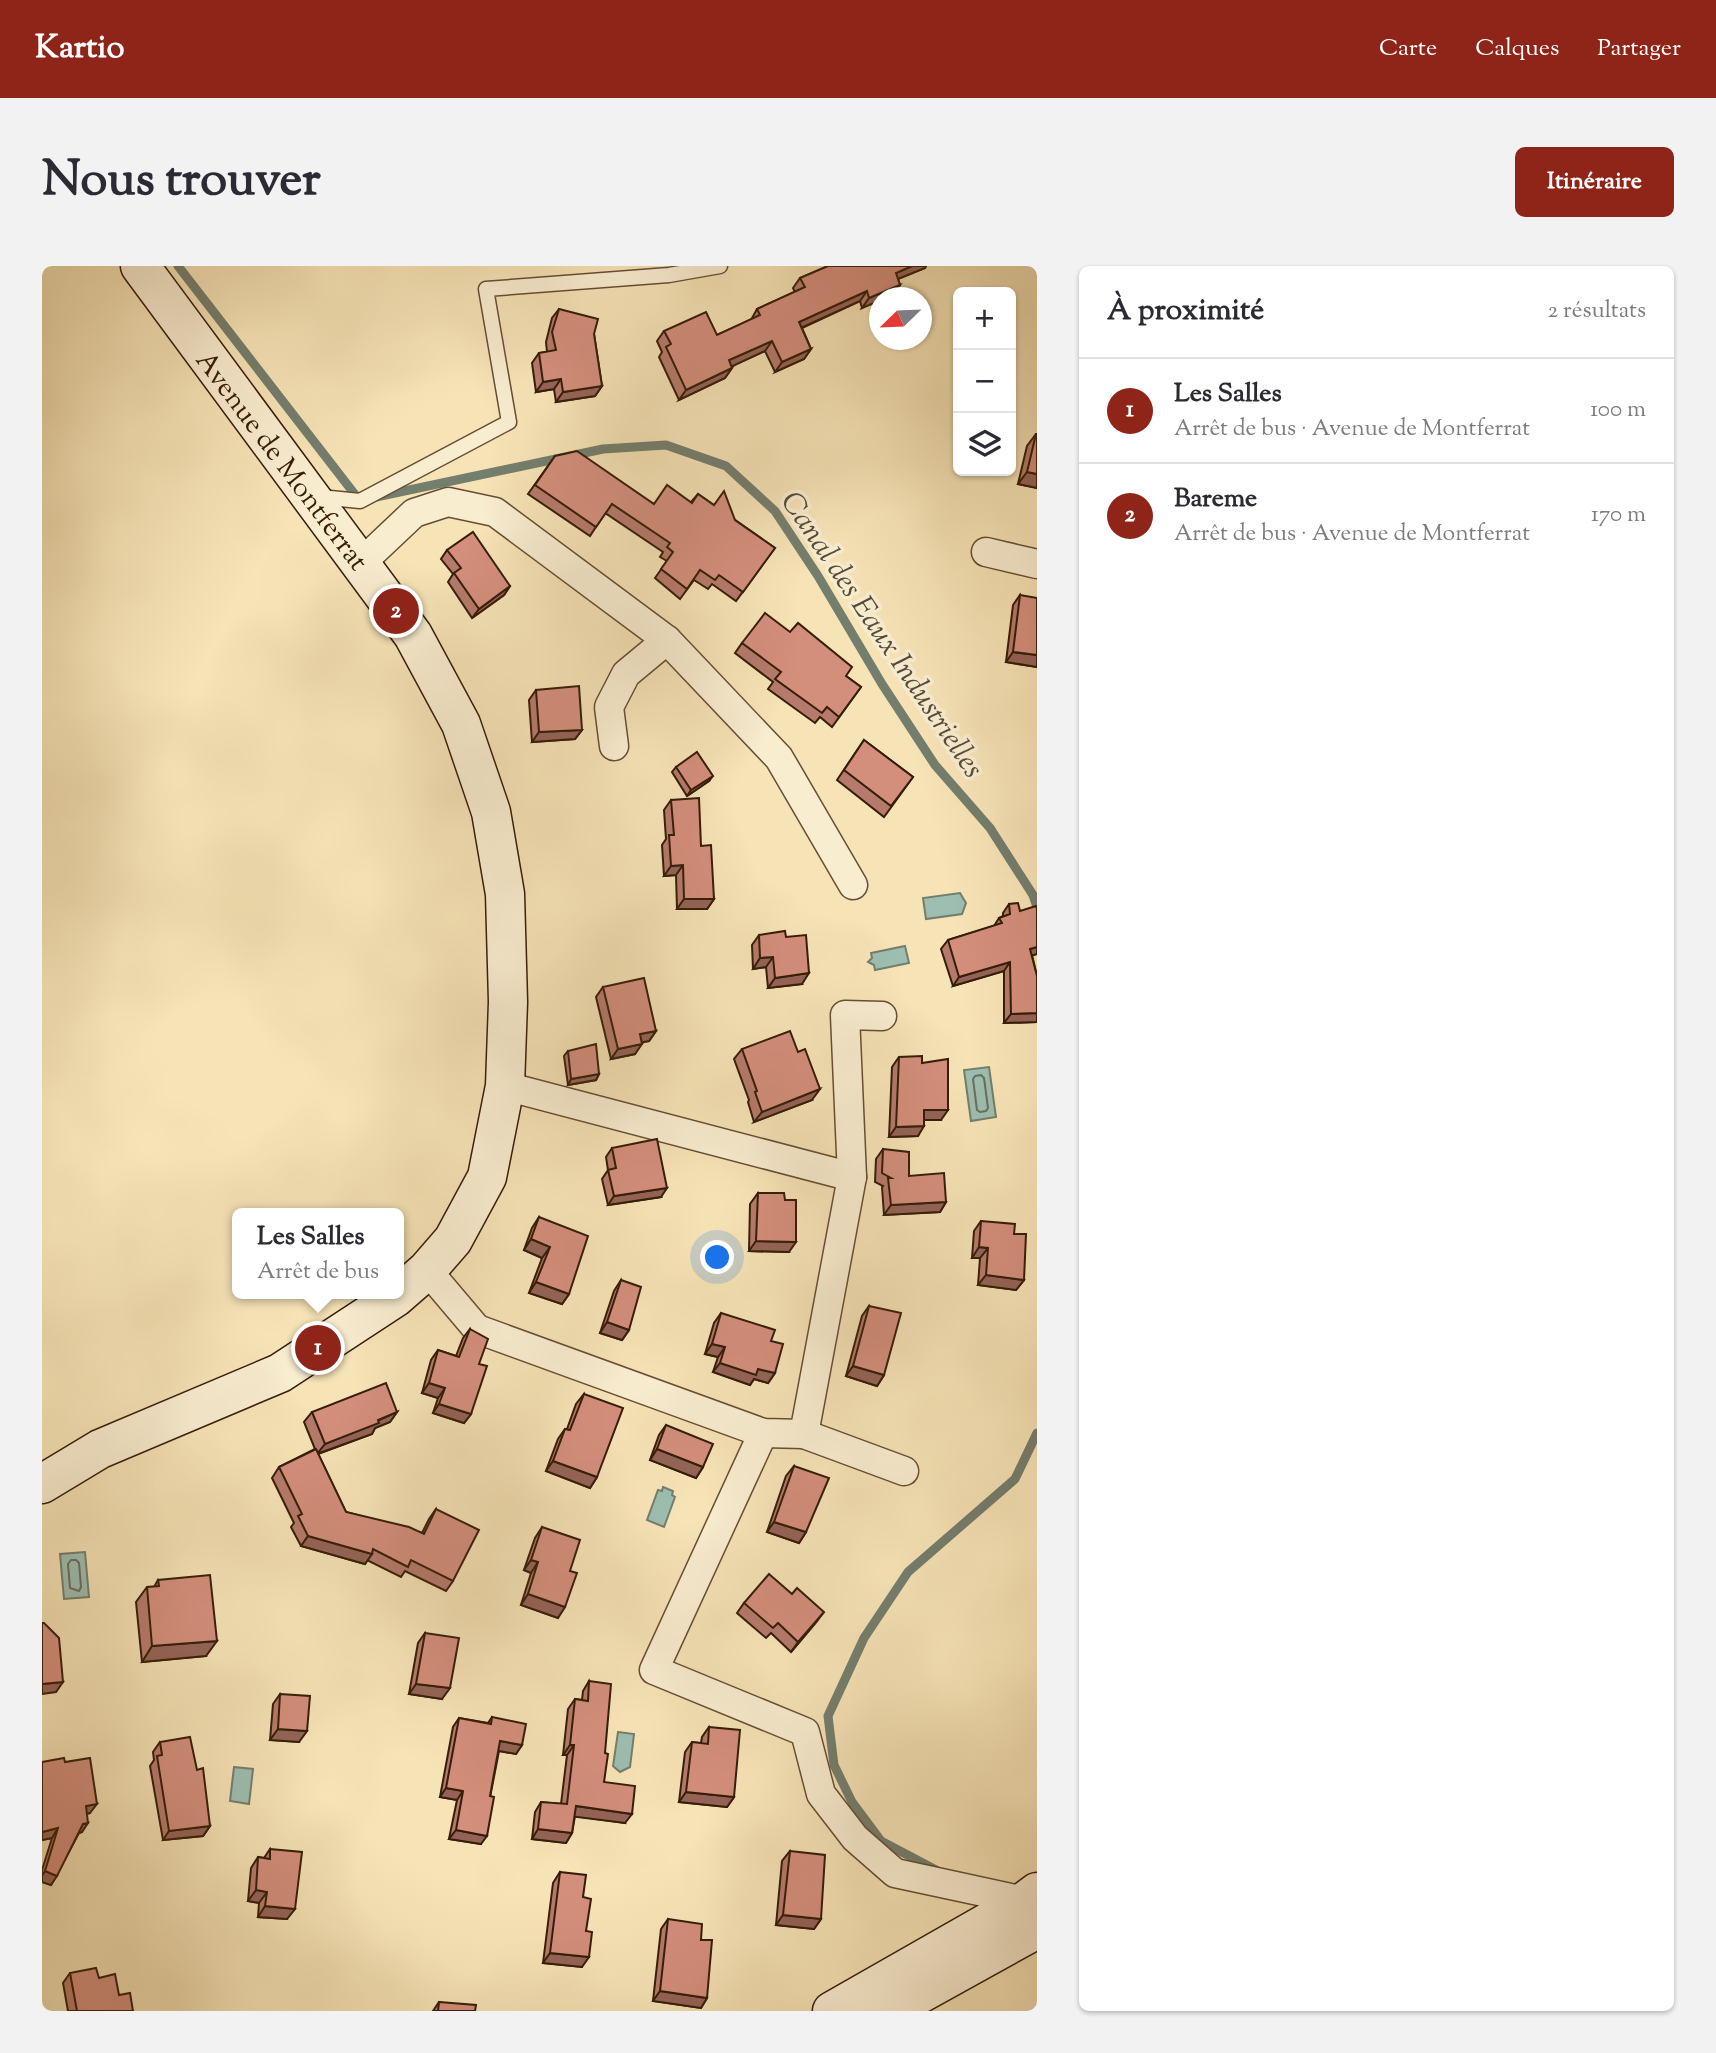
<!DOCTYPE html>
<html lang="fr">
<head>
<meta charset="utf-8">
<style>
  body { margin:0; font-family:"Sorts Mill Goudy",serif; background:#f2f2f3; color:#2b2b33 }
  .controls { position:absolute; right:21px; top:21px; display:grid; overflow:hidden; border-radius:10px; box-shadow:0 2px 5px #0004 }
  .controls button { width:63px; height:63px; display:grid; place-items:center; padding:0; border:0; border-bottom:2px solid #e1e1e2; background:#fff; color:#2b2b33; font:35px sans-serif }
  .compass { position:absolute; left:827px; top:21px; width:63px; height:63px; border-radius:50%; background:#fff; box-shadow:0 2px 5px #0004; rotate:247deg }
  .you { position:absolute; left:676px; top:992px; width:24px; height:24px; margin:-18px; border:5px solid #fff; border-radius:50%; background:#1a73e8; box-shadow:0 0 0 10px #1a73e833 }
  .badge { display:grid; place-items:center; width:46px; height:46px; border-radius:50%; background:#8f2418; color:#fff; font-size:23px; font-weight:700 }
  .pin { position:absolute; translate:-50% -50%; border:4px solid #fff; box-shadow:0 2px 7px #0006 }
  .popup { position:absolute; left:190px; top:942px; width:172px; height:91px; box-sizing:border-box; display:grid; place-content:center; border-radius:10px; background:#fff; filter:drop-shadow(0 2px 5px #0005); font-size:23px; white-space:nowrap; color:#7c7c81 }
  .popup b { font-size:26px; color:#2b2b33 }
  .popup::after { content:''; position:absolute; left:50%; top:100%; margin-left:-14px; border:14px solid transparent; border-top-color:#fff }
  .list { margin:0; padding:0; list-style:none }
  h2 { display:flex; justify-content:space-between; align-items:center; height:91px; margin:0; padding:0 28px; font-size:30px }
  h2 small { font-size:23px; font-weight:400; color:#7c7c81 }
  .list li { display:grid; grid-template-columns:46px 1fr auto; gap:21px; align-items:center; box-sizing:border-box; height:105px; padding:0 28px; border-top:2px solid #e1e1e2 }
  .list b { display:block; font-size:26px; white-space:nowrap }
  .list p { margin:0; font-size:23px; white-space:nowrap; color:#7c7c81 }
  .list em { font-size:23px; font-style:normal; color:#7c7c81 }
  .icon { flex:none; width:38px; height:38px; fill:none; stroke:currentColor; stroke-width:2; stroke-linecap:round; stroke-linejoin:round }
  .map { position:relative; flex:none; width:995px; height:1745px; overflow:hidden; border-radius:10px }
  header { display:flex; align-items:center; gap:42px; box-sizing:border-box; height:98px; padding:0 35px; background:#8f2418; color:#fff }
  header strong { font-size:33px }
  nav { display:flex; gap:38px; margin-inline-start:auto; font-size:24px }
  .intro { display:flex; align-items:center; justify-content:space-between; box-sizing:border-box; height:168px; padding:0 42px }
  h1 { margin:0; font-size:49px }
  .button { padding:18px 32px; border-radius:10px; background:#8f2418; color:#fff; font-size:24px; font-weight:700 }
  main { display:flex; gap:42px; padding:0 42px }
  aside { flex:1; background:#fff; border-radius:10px; box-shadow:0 2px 5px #0004 }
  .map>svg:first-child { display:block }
  .water { fill:#9dbeb1; stroke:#747e6d; stroke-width:2 }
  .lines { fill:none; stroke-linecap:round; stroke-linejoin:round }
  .shore { stroke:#6a6e5c; stroke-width:2 }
  .stream { stroke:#747e6d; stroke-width:9 }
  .lane-casing { stroke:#664e33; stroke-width:17 }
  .street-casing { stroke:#664e33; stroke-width:31 }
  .secondary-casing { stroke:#361d07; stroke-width:41 }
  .lane { stroke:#f9edd0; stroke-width:14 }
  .street { stroke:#f9edd0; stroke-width:28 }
  .secondary { stroke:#f9edd0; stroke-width:38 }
  .wall { fill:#b57a6b; stroke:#361d07; stroke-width:2 }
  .shaded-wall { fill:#946357; stroke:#361d07; stroke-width:2 }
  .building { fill:#d38e7c; stroke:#361d07; stroke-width:2 }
  .labels { text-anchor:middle; stroke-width:7; stroke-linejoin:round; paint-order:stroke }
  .street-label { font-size:28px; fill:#361d07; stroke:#f9edd0 }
  .water-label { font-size:30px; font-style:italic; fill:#554d3a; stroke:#f9edd0 }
</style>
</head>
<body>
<header>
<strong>Kartio</strong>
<nav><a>Carte</a><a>Calques</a><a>Partager</a></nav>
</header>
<div class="intro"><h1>Nous trouver</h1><a class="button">Itinéraire</a></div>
<main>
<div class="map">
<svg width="995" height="1745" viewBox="0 0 995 1745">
  <rect width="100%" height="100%" fill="#f6e3b6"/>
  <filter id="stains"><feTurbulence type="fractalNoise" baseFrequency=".00286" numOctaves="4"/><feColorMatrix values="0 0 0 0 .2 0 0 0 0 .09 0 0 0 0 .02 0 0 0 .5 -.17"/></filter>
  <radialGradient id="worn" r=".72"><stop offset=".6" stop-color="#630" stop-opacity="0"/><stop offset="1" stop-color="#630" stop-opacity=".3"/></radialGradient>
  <g class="water">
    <polygon points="918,627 924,637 920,648 884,653 881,632"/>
    <polygon points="863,680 867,697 833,704 832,699 826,696 830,692 829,687"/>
    <polygon points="947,801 954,851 929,855 922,804"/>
    <polygon points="621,1221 631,1225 630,1229 633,1231 622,1261 605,1254 616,1224 620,1225"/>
    <polygon points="43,1286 47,1331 22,1333 18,1288"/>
    <polygon points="576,1466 592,1468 588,1501 578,1506 571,1500"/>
    <polygon points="192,1501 211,1503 207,1538 188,1535"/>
  </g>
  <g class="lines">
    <g class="shore">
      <polygon points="939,809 942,812 946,842 944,845 938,846 935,844 931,813 933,810"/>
      <polygon points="29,1294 34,1294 37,1297 39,1321 37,1325 28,1322 26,1298"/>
    </g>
    <g class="stream">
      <polyline points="136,0 318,235 320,234"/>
      <polyline points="334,231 561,183 624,179 684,200 733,245 776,310 840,418 893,499 948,562 991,629 995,641"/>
      <polyline points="894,1604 839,1575 810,1536 792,1499 786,1450 822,1372 866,1306 973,1213 995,1167"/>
    </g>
    <defs>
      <polyline id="lane" points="278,231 318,235 467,156 444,23 627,9 678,0"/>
      <g id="street">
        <polyline points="944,286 995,298"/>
        <polyline points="318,298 372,247 406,236 453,246 625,374 737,492 811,619"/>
        <polyline points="572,480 567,441 584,408 625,374"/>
        <polyline points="810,911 803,749 840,750"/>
        <polyline points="385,1004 435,1063 721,1167 762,1168 810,911 463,820"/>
        <polyline points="721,1167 612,1404 763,1466 779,1528 813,1572 853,1607 983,1635"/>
        <polyline points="762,1168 862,1205"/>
      </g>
      <g id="secondary">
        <polyline points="0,1218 58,1183 238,1107 354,1031 385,1004 411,974 445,911 463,820 466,736 463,628 449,546 419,458 371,369 98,0"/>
        <polyline points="790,1745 983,1635 995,1626"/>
        <polyline points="847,1745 995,1663"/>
      </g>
    </defs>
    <use href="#lane" class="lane-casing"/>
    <use href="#street" class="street-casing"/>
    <use href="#secondary" class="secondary-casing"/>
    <use href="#lane" class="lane"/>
    <use href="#street" class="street"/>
    <use href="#secondary" class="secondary"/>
  </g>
  <g class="wall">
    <polygon points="786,0 884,0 883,2 856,13 858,19 851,29 845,32 837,32 820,42 818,35 760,62 769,83 762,93 733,106 723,85 690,100 690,102 683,112 637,134 617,91 620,86 615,75 622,65 675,69 709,54 715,43 753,26 751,22 758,12"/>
    <polygon points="517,43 552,68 560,120 553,130 514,136 512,123 494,126 490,97 497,87 505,86 504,76 510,52"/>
    <polygon points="994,168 995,168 995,222 976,218 985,180"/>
    <polygon points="513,190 612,238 649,236 656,228 733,282 694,335 670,318 666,323 652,314 638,333 613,312 625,295 618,291 621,286 563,247 548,270 486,228"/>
    <polygon points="405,284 468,320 462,329 430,352 406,316 411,308 399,293"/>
    <polygon points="978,329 995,401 964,396 971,339"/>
    <polygon points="700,377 804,410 819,421 790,461 778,451 773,457 726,423 731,416 693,387"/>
    <polygon points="494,424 540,464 533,473 490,476 487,434"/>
    <polygon points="822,474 871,511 842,551 795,514"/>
    <polygon points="634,501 667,515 645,530 630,506"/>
    <polygon points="629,534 659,580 672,633 665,643 635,643 634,609 622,610 620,579 624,573 622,544"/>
    <polygon points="967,638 978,645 995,688 990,689 995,710 995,756 962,757 962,705 911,720 899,683 906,674 952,660 957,652 961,650 961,647"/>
    <polygon points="717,669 760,718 726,722 724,701 711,703 710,679"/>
    <polygon points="561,721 614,765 607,775 600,776 593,788 569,793 554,731"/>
    <polygon points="700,783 770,834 712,856 706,836 707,834 692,793"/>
    <polygon points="526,785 557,808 554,814 526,819 522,790"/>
    <polygon points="857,791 880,797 899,854 882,854 876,870 847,871 850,801"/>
    <polygon points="570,882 619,931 566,939 560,913 566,904 564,891"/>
    <polygon points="841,883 867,910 904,936 898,946 842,949 840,921 841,920 833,916 834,893"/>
    <polygon points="716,927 747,986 707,985 708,938"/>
    <polygon points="497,951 527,1028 520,1038 487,1027 500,992 482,984 490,962"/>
    <polygon points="939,955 972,968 982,1014 974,1024 936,1019 938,992 930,992 932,965"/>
    <polygon points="579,1014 587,1064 580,1074 558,1067 572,1025"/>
    <polygon points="827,1040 842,1109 835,1120 804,1110 820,1050"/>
    <polygon points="679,1047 729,1075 733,1107 726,1117 712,1113 708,1119 671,1106 676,1091 663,1088 672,1057"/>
    <polygon points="428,1063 437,1098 429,1148 422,1157 391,1147 396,1132 380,1127 389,1094 396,1084 414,1090 421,1072"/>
    <polygon points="542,1128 555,1211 548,1222 504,1205 516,1173 523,1163 525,1163 534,1138"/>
    <polygon points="270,1146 355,1146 348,1156 333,1162 330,1168 276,1188 304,1246 380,1267 387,1253 394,1243 411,1315 404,1325 363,1305 359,1311 325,1294 323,1298 259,1280 249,1261 252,1257 230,1212 237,1201 273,1183 262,1156"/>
    <polygon points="624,1159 661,1201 654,1212 608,1194 617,1169"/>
    <polygon points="752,1200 764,1266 757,1277 725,1266 744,1210"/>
    <polygon points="500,1261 528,1305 516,1352 479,1339 489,1307 482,1304 493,1272"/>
    <polygon points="116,1314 164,1390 100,1396 94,1336 105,1321 112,1321"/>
    <polygon points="702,1337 775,1355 749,1386 729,1367 724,1372 695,1347"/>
    <polygon points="383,1367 400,1433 367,1428 376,1377"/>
    <polygon points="547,1415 563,1487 562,1516 583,1557 533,1550 530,1567 524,1577 490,1573 493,1546 499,1536 519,1538 525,1489 521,1489 526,1443 533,1433 540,1434 541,1425"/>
    <polygon points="238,1428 257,1476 228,1474 231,1438"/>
    <polygon points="450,1451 480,1479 474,1488 457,1485 439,1578 407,1573 415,1534 398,1531 411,1461 417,1452 446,1457"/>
    <polygon points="667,1461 692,1531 685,1541 637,1536 643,1486 650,1476 659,1477 660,1471"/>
    <polygon points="118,1476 155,1504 168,1560 161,1570 121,1574 108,1500 112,1494 111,1486"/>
    <polygon points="0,1496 23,1496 48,1547 45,1548 40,1566 37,1567 9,1619 0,1616 0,1604 10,1572 0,1574"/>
    <polygon points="228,1583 245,1653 216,1651 217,1637 206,1635 209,1602 216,1591 222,1592"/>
    <polygon points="748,1585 779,1653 772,1663 734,1659 740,1595"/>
    <polygon points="518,1606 541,1631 540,1701 501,1697 511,1617"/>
    <polygon points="626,1653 659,1674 665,1732 659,1742 611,1735 619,1663"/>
    <polygon points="28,1707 57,1712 77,1729 91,1745 26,1745 21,1717"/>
    <polygon points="397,1736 433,1745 391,1745"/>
  </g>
  <g class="shaded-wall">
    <polygon points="870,0 884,0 883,2 846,17 854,7"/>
    <polygon points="858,19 851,29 845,32 837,32 837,35 820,42 827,32"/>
    <polygon points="825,25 818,35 750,66 757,56"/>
    <polygon points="730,75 723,85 680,105 687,94"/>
    <polygon points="769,83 762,93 733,106 740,96"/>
    <polygon points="690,102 683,112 637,134 644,124"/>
    <polygon points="519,113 512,123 494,126 501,116"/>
    <polygon points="560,120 553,130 514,136 521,126"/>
    <polygon points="985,206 995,208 995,222 976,218"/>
    <polygon points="468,320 462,329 430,352 437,343"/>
    <polygon points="971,386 995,389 995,401 964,396"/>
    <polygon points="540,464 533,473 490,476 497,466"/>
    <polygon points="671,510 667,515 645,530 649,524"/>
    <polygon points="641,599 634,609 622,610 629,600"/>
    <polygon points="642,633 672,633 665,643 635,643"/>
    <polygon points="995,681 995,688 982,692 988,683"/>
    <polygon points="731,691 724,701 711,703 718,692"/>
    <polygon points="968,696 962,705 911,720 917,711"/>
    <polygon points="767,707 760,718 726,722 733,712"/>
    <polygon points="995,747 995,756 962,757 969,748"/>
    <polygon points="614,765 607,775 591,778 598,768"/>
    <polygon points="600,778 593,788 569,793 576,783"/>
    <polygon points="557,808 554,814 526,819 529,813"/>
    <polygon points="778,823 770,834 712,856 720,846"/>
    <polygon points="882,844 906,844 899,854 876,854"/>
    <polygon points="882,860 876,870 847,871 854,861"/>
    <polygon points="625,922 619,931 566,939 572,930"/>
    <polygon points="904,936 898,946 842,949 849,939"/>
    <polygon points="489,973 508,981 500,992 482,984"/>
    <polygon points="714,975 754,976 747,986 707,985"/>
    <polygon points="937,981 946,982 938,992 930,992"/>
    <polygon points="944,1009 982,1014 974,1024 936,1019"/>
    <polygon points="494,1016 527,1028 520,1038 487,1027"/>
    <polygon points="565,1056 587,1064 580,1074 558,1067"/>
    <polygon points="670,1078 683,1081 676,1091 663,1088"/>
    <polygon points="678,1097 716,1103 733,1107 726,1117 712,1113 708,1119 671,1106"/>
    <polygon points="811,1100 842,1109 835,1120 804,1110"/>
    <polygon points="387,1117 403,1122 396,1132 380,1127"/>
    <polygon points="397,1138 429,1148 422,1157 391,1147"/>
    <polygon points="355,1146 348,1156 333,1162 330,1168 275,1188 283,1178"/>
    <polygon points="615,1183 661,1201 654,1212 608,1194"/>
    <polygon points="511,1195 555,1211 548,1222 504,1205"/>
    <polygon points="732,1256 764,1266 757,1277 725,1266"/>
    <polygon points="266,1270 330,1288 323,1298 259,1280"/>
    <polygon points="489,1294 496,1296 489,1307 482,1304"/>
    <polygon points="486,1328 523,1341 516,1352 479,1339"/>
    <polygon points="782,1346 775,1355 749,1386 756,1376"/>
    <polygon points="175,1375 164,1390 100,1396 110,1380"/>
    <polygon points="21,1416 14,1426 0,1428 0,1418"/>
    <polygon points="374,1418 408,1422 400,1433 367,1428"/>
    <polygon points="236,1463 265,1465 257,1476 228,1474"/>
    <polygon points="458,1475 480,1479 474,1488 452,1484"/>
    <polygon points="528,1479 532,1479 525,1489 521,1489"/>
    <polygon points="404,1522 421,1525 415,1534 398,1531"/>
    <polygon points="644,1526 692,1531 685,1541 637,1536"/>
    <polygon points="55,1538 48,1547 38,1550 44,1540"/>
    <polygon points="534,1540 590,1548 583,1557 527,1550"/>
    <polygon points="46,1557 40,1566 35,1567 41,1558"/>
    <polygon points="168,1560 161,1570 121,1574 127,1565"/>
    <polygon points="16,1562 10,1572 0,1574 0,1566"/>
    <polygon points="496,1563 530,1567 524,1577 490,1573"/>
    <polygon points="414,1564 445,1570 439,1578 407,1573"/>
    <polygon points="3,1605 15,1610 9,1619 0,1616 0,1610"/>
    <polygon points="214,1624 225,1626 217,1637 206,1635"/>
    <polygon points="223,1640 253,1643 245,1653 216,1651"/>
    <polygon points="741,1649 779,1653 772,1663 734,1659"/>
    <polygon points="508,1687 547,1691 540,1701 501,1697"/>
    <polygon points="618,1725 665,1732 659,1742 611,1735"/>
  </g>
  <g class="building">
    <polygon points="786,0 870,0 854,7 858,19 827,32 825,25 757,56 769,83 740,96 730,75 687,94 690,102 644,124 624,81 629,78 622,65 664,46 675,69 718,49 715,43 763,21 758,12"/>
    <polygon points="517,43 556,53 552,68 560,120 521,126 519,113 501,116 497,87 514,84 510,66"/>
    <polygon points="994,168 995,168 995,208 985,206"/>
    <polygon points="535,185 612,238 625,219 650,237 656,228 672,239 682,225 693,254 733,282 701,326 677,309 673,314 658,304 645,323 619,303 631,286 625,281 628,277 570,238 554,261 493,219 513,190"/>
    <polygon points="431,266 468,320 437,343 412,307 419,302 405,284"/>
    <polygon points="978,329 995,332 995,389 971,386"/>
    <polygon points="723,347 748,366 756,357 810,401 804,410 819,421 797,451 785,441 780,447 733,413 739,406 700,377"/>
    <polygon points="537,420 540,464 497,466 494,424"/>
    <polygon points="822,474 871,511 849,540 802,504"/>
    <polygon points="655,486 671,510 649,524 634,501"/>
    <polygon points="657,532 659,580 669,579 672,633 642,633 641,599 629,600 627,569 632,569 629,534"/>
    <polygon points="976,637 978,645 994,640 995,643 995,681 988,683 995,710 995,747 969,748 968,696 917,711 906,674 960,657 957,652 968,648 967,638"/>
    <polygon points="743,665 744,671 764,669 767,707 733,712 731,691 718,692 717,669"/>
    <polygon points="602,712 614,765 598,768 600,778 576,783 561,721"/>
    <polygon points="748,765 756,786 763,783 778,823 720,846 713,826 715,825 700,783"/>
    <polygon points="554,778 557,808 529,813 526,785"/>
    <polygon points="880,790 880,797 906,793 906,844 882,844 882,860 854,861 857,791"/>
    <polygon points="615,873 625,922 572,930 566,904 574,902 570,882"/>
    <polygon points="841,883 867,886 867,910 902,907 904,936 849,939 846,912 849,912 840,907"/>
    <polygon points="716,927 742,927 743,934 754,934 754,976 714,975"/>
    <polygon points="497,951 546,970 527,1028 494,1016 508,981 489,973"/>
    <polygon points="939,955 973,958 972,968 984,968 982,1014 944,1009 946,982 937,981"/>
    <polygon points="579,1014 599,1021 587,1064 565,1056"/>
    <polygon points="827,1040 859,1047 842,1109 811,1100"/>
    <polygon points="679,1047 733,1064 729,1075 741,1078 733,1107 716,1103 714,1109 678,1097 683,1081 670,1078"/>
    <polygon points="428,1063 446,1073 437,1098 445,1100 429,1148 397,1138 403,1122 387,1117 396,1084 417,1091"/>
    <polygon points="344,1117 355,1146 336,1154 337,1157 283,1178 270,1146"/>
    <polygon points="542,1128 581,1142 555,1211 511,1195 523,1163 528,1164"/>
    <polygon points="624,1159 671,1178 661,1201 615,1183"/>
    <polygon points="274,1183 304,1246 367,1261 382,1268 394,1243 437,1264 411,1315 369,1294 366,1301 331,1283 330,1288 266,1270 256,1250 260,1248 237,1201"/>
    <polygon points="752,1200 787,1212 764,1266 732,1256"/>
    <polygon points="500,1261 538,1274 528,1305 535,1307 523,1341 486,1328 496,1296 489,1294"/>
    <polygon points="727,1308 750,1328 755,1322 782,1346 756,1376 736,1357 731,1362 702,1337"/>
    <polygon points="168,1309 175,1375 110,1380 105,1321 117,1320 116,1314"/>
    <polygon points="0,1357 2,1357 17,1372 21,1416 0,1418"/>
    <polygon points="383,1367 417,1372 408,1422 374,1418"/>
    <polygon points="547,1415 569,1418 563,1487 566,1488 562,1516 593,1520 590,1548 534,1540 530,1567 496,1563 499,1536 525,1538 532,1479 528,1479 533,1433 546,1435"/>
    <polygon points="238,1428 268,1430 265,1465 236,1463"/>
    <polygon points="450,1451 484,1458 480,1479 458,1475 448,1530 452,1531 445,1570 414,1564 421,1525 404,1522 417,1452 449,1458"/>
    <polygon points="667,1461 698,1464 692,1531 644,1526 650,1476 666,1478"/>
    <polygon points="148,1471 155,1504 161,1502 168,1560 127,1565 115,1490 120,1489 118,1476"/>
    <polygon points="22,1492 23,1496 48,1492 55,1538 44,1540 46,1557 41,1558 15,1610 3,1605 16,1562 0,1566 0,1496"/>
    <polygon points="228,1583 260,1586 253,1643 223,1640 225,1626 214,1624 216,1591 228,1593"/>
    <polygon points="748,1585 783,1589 779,1653 741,1649"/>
    <polygon points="518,1606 544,1609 541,1631 549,1633 544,1665 550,1666 547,1691 508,1687"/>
    <polygon points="626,1653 660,1658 659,1674 670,1674 665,1732 618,1725"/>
    <polygon points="54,1702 57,1712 73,1708 77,1729 88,1727 91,1745 35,1745 28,1707"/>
    <polygon points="397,1736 434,1739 433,1745 396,1745"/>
  </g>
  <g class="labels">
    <g class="street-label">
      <text transform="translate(241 194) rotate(53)" y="10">Avenue de Montferrat</text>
    </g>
    <g class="water-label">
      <text transform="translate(841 368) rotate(56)" y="10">Canal des Eaux Industrielles</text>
    </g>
  </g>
  <rect width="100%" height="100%" filter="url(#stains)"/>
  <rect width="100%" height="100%" fill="url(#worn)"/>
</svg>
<div class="controls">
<button>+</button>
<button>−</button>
<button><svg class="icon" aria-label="layers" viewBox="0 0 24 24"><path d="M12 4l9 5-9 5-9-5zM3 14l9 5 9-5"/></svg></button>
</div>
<svg class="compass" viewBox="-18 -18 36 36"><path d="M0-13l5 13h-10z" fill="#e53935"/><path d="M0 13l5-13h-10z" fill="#7c7c81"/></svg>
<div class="you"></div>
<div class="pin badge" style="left:276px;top:1082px">1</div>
<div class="popup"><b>Les Salles</b>Arrêt de bus</div>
<div class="pin badge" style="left:354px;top:345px">2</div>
</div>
<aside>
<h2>À proximité<small>2 résultats</small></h2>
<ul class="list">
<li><span class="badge">1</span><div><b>Les Salles</b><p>Arrêt de bus · Avenue de Montferrat</p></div><em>100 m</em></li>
<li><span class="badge">2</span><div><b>Bareme</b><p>Arrêt de bus · Avenue de Montferrat</p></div><em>170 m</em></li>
</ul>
</aside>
</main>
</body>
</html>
